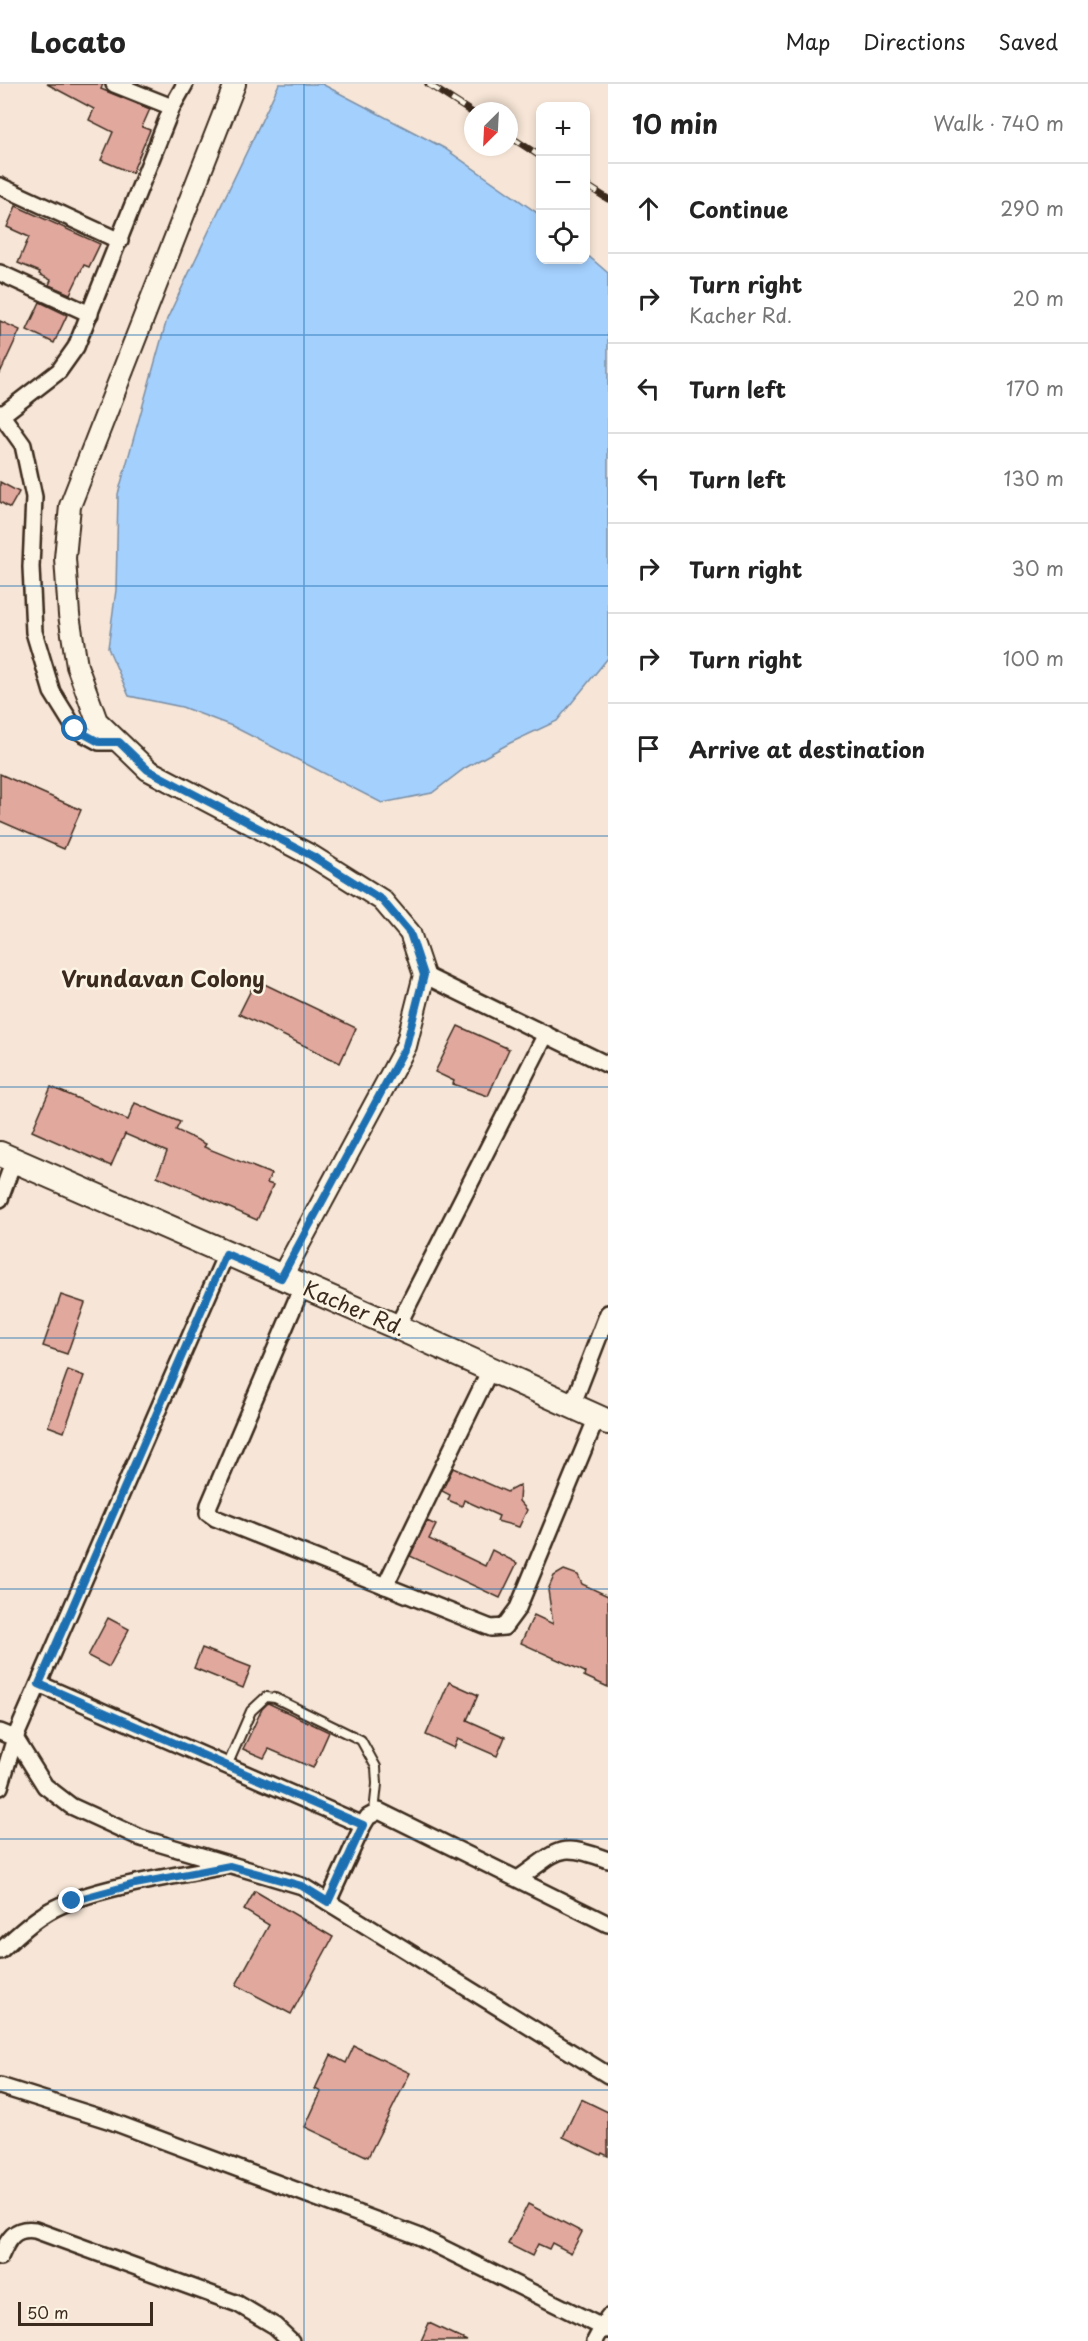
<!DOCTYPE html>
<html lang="en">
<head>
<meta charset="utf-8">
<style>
  body { margin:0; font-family:"Playpen Sans",sans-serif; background:#f6f6f6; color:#222 }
  .controls { position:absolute; right:18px; top:18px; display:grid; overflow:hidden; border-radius:12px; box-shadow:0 3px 9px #0003 }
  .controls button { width:54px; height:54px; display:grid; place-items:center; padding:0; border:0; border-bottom:2px solid #e0e0e0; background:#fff; color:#222; font:30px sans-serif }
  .compass { position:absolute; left:464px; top:18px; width:54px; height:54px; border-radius:50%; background:#fff; box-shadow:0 3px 9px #0003; rotate:204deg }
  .scale { position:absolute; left:18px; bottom:15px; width:135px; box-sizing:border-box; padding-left:6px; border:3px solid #3b2a1e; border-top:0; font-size:16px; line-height:21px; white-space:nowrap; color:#3b2a1e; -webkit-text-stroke:4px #fcf5e5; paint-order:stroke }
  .stop { position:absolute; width:18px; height:18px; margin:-14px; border:4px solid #1f6fb2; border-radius:50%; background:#fff }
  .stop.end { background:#1f6fb2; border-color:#fff; box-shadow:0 2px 6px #0008 }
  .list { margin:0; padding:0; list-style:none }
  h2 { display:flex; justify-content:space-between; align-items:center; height:78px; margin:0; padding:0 24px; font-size:26px }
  h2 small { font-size:20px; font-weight:400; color:#767676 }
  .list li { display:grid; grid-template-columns:39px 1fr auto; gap:18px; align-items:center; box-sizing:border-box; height:90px; padding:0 24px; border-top:2px solid #e0e0e0 }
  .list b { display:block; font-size:22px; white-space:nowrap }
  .list p { margin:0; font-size:20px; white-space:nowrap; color:#767676 }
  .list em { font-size:20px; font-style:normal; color:#767676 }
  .icon { flex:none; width:33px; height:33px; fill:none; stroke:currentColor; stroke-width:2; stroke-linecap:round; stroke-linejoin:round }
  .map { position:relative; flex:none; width:608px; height:2257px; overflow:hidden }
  header { display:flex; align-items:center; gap:36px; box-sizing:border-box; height:84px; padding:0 30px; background:#fff; border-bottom:2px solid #e0e0e0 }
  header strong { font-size:28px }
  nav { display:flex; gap:33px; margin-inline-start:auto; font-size:21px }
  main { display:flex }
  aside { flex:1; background:#fff }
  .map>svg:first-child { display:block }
  .water { fill:#a4d0fe; stroke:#7a8ea4; stroke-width:1.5 }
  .building { fill:#e1a89e; stroke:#3b2a1e; stroke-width:1.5 }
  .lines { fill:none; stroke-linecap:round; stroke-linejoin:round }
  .service-casing { stroke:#3b2a1e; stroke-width:12 }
  .minor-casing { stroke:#3b2a1e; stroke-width:20 }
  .tertiary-casing { stroke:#3b2a1e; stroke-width:24 }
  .primary-casing { stroke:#3b2a1e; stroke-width:28 }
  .service { stroke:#fcf5e5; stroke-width:8 }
  .minor { stroke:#fcf5e5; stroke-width:15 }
  .tertiary { stroke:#fcf5e5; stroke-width:20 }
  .primary { stroke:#fcf5e5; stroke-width:24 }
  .rail-casing { stroke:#3b2a1e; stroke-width:7 }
  .rail { stroke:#fcf5e5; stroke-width:4.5; stroke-dasharray:14; stroke-linecap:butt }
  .route { stroke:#1f6fb2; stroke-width:8 }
  .grid { fill:none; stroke:#1f6fb2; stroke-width:1.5; stroke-opacity:0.55 }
  .labels { text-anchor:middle; stroke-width:5; stroke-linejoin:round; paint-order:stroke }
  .street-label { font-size:21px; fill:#3b2a1e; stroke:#fcf5e5 }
  .neighbourhood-label { font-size:22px; font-weight:bold; fill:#3b2a1e; stroke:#fcf5e5 }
</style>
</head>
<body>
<header>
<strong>Locato</strong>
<nav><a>Map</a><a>Directions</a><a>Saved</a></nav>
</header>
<main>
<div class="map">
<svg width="608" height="2257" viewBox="0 0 608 2257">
  <rect width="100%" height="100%" fill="#f7e6d7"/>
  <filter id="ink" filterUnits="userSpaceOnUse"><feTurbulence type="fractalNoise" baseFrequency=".0167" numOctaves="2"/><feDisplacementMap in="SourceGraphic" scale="12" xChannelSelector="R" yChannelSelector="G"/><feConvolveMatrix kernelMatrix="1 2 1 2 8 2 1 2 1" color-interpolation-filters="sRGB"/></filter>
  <g filter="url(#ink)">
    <polygon class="water" points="279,0 322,0 444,64 540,131 540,176 586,176 586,170 608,189 608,574 557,637 510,659 465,684 432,709 382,719 232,642 182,623 129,612 108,564 116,506 118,410 167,235"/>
    <g class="building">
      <polygon points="47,0 103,0 101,5 150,25 142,43 150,46 132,89 101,76 113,48 89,36 94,25"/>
      <polygon points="16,122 100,160 89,183 84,181 70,210 49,201 51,196 39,190 40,188 18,179 29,153 7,143"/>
      <polygon points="40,218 67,231 54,259 27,246"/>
      <polygon points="0,237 20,246 0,289"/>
      <polygon points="0,398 19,408 10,424 0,418"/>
      <polygon points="0,690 81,726 64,765 0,737"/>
      <polygon points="256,896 356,944 340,979 239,930"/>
      <polygon points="458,942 509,965 488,1012 453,1000 454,997 435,988"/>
      <polygon points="51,1003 128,1036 135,1019 180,1038 176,1046 206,1060 204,1063 271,1090 267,1099 273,1101 257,1136 157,1092 167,1068 125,1050 111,1082 32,1047"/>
      <polygon points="61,1211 85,1219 67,1270 43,1262"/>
      <polygon points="68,1286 84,1292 64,1348 48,1342"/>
      <polygon points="453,1384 507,1408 520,1401 519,1417 527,1426 519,1443 497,1437 499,1432 464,1416 462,1422 448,1416 450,1411 442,1407"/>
      <polygon points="427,1437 436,1441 429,1455 485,1482 492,1466 517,1479 500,1514 410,1472"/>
      <polygon points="564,1486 578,1491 582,1500 608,1512 608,1603 584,1592 585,1588 521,1559 534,1531 553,1540 548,1506 554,1492"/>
      <polygon points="108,1534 129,1545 109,1583 88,1572"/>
      <polygon points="202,1564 251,1583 243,1604 194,1584"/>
      <polygon points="449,1598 478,1611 467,1636 505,1653 497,1672 458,1655 454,1664 426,1651"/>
      <polygon points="268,1619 329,1648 313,1684 269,1665 264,1674 243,1665 262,1625"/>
      <polygon points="255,1807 333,1853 291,1930 236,1901 269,1841 244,1826"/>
      <polygon points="354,1962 410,1989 368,2073 305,2043 321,2008 315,2005 331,1971 346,1979"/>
      <polygon points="581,2015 608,2028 608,2072 602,2069 601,2071 563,2053"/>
      <polygon points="528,2120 582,2148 571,2169 552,2159 549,2165 538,2160 532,2172 508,2160"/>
      <polygon points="429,2239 467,2257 421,2257"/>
    </g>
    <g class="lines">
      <defs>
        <polyline id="service" points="227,1682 251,1627 266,1613 275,1614 361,1656 376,1683 377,1700 374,1728"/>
        <g id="minor">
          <polyline points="114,0 172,23"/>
          <polyline points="0,102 120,157"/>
          <polyline points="0,189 90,230"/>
          <polyline points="0,329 23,361 34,413 31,483 34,548 52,608 75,645 99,658 119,658"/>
          <polyline points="2,331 59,287 76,263 172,23 185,0"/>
          <polyline points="424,891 608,981"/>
          <polyline points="0,1115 14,1076"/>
          <polyline points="302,1203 209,1421 208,1429 215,1434 491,1544 504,1543 518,1524 597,1333"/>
          <polyline points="397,1243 546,950"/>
          <polyline points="572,1322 608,1229"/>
          <polyline points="385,1502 490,1286"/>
          <polyline points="39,1600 363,1741"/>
          <polyline points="0,1648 15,1654 226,1170"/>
          <polyline points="0,1703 15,1654 45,1702 71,1722 141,1754 302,1802 608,1991"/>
          <path d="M518,1795C560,1766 557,1757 608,1776"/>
          <polyline points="328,1818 363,1741 368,1733 379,1727 608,1840"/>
          <path d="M0,1867C13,1855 27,1841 43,1831C82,1804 177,1792 226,1782"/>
          <polyline points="0,2002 108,2036 418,2152 608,2246"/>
          <path d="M0,2173C8,2155 14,2143 35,2146L238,2220L275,2242L291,2257"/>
          <polyline points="595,2257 608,2233"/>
        </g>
        <polyline id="tertiary" points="235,0 70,422 65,474 69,531 77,582 97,637 148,686 312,772 382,816 410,849 424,891 406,962 281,1194"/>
        <polyline id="primary" points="0,1070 397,1243 608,1338"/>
      </defs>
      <use href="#service" class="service-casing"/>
      <use href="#minor" class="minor-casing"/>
      <use href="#tertiary" class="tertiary-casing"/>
      <use href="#primary" class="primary-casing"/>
      <use href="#service" class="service"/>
      <use href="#minor" class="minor"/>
      <use href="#tertiary" class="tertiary"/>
      <use href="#primary" class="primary"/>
      <defs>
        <g id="rail">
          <polyline points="428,0 473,29"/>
          <polyline points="509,52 540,72"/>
          <polyline points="586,101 608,115"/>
        </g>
      </defs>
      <use href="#rail" class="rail-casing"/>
      <use href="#rail" class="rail"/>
    </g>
  </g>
  <g class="lines" filter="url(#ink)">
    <polyline class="route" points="72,1817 135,1800 230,1782 302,1802 328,1818 363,1741 39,1600 226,1170 281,1194 406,962 424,891 410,849 382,816 312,772 148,686 119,658 99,658 75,645"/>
  </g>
  <path class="grid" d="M304,0V2257M0,251H608M0,502H608M0,752H608M0,1003H608M0,1254H608M0,1505H608M0,1755H608M0,2006H608"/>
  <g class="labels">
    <g class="street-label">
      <text transform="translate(354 1225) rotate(23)" y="7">Kacher Rd.</text>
    </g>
    <g class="neighbourhood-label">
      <text x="163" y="903">Vrundavan Colony</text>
    </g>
  </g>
</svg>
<div class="controls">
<button>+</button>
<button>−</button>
<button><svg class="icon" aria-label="locate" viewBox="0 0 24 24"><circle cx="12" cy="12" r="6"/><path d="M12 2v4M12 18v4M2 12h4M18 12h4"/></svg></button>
</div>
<svg class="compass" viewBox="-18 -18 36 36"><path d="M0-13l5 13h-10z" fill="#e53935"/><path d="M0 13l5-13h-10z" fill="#767676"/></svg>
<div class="scale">50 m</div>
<div class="stop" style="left:75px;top:645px"></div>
<div class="stop end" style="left:72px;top:1817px"></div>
</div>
<aside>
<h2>10 min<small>Walk · 740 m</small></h2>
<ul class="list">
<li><svg class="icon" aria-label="ahead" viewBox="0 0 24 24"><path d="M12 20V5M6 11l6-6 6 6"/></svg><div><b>Continue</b></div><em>290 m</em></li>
<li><svg class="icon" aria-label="right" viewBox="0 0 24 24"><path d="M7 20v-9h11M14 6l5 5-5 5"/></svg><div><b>Turn right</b><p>Kacher Rd.</p></div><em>20 m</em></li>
<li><svg class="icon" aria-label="left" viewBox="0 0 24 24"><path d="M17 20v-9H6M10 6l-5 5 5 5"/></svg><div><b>Turn left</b></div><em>170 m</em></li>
<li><svg class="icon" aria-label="left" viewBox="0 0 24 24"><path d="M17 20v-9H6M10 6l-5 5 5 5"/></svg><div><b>Turn left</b></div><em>130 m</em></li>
<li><svg class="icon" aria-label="right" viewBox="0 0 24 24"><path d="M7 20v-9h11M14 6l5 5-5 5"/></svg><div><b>Turn right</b></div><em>30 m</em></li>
<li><svg class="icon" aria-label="right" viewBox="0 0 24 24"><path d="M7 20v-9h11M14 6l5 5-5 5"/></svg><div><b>Turn right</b></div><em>100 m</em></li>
<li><svg class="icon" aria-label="arrive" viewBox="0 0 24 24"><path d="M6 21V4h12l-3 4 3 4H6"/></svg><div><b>Arrive at destination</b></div></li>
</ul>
</aside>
</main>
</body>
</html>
